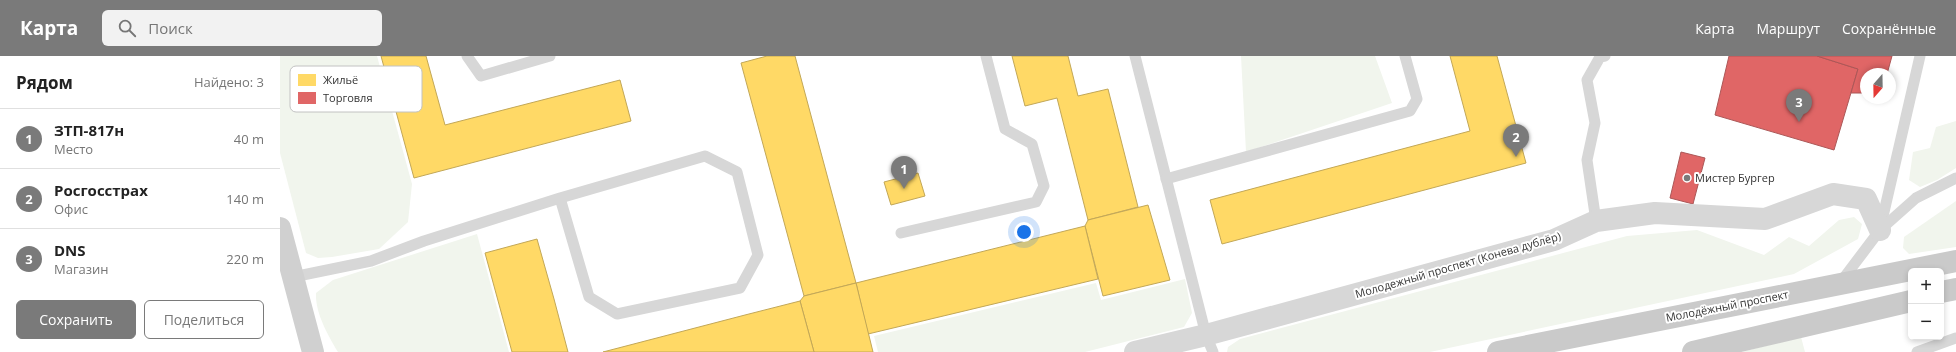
<!DOCTYPE html>
<html lang="ru">
<head>
<meta charset="utf-8">
<style>
  body { margin:0; font-family:"Open Sans",sans-serif; background:#f2f2f2; color:#222 }
  .controls { position:absolute; right:12px; bottom:12px; display:grid; overflow:hidden; border-radius:6px; box-shadow:0 2px 6px #0003 }
  .controls button { width:36px; height:36px; display:grid; place-items:center; padding:0; border:0; border-bottom:1px solid #e0e0e0; background:#fff; color:#222; font:20px sans-serif }
  .compass { position:absolute; left:1580px; top:12px; width:36px; height:36px; border-radius:50%; background:#fff; box-shadow:0 2px 6px #0003; rotate:200deg }
  .you { position:absolute; left:744px; top:176px; width:14px; height:14px; margin:-10px; border:3px solid #fff; border-radius:50%; background:#1a73e8; box-shadow:0 0 0 6px #1a73e833 }
  .badge { display:grid; place-items:center; width:26px; height:26px; border-radius:50%; background:#7a7a7a; color:#fff; font-size:13px; font-weight:700 }
  .pin { position:absolute; translate:-50% -33px; filter:drop-shadow(0 1px 2px #0008) }
  .pin::after { content:''; position:absolute; top:21px; width:14px; height:12px; background:inherit; clip-path:polygon(0 0,100% 0,50% 100%) }
  .list { margin:0; padding:0; list-style:none }
  h2 { display:flex; justify-content:space-between; align-items:center; height:52px; margin:0; padding:0 16px; font-size:17px }
  h2 small { font-size:13px; font-weight:400; color:#767676 }
  .list li { display:grid; grid-template-columns:26px 1fr auto; gap:12px; align-items:center; box-sizing:border-box; height:60px; padding:0 16px; border-top:1px solid #e0e0e0 }
  .list b { display:block; font-size:15px; white-space:nowrap }
  .list p { margin:0; font-size:13px; white-space:nowrap; color:#767676 }
  .list em { font-size:13px; font-style:normal; color:#767676 }
  .actions { display:flex; gap:8px; padding:12px 16px }
  .actions a { flex:1; padding:9px 0; border:1px solid #7a7a7a; border-radius:6px; text-align:center; font-size:14px; color:#7a7a7a }
  .actions .main { background:#7a7a7a; color:#fff }
  .icon { flex:none; width:22px; height:22px; fill:none; stroke:currentColor; stroke-width:2; stroke-linecap:round; stroke-linejoin:round }
  .map { position:relative; flex:none; width:1676px; height:296px; overflow:hidden }
  header { display:flex; align-items:center; gap:24px; box-sizing:border-box; height:56px; padding:0 20px; background:#7a7a7a; color:#fff }
  header strong { font-size:19px }
  nav { display:flex; gap:22px; margin-inline-start:auto; font-size:14px }
  .search { width:280px; height:36px; background:#f2f2f2; display:flex; align-items:center; gap:10px; box-sizing:border-box; padding:0 14px; border-radius:6px; color:#767676; font-size:15px }
  main { display:flex }
  aside { flex:1; background:#fff }
  .map>svg:first-child { display:block }
  .green { fill:#f1f5ed }
  .homes { fill:#ffd966; stroke:#c2a757 }
  .shops { fill:#e06666; stroke:#ac5757 }
  .lines { fill:none; stroke-linecap:round; stroke-linejoin:round }
  .lane { stroke:#d7d7d7; stroke-width:11 }
  .street { stroke:#d7d7d7; stroke-width:22 }
  .secondary { stroke:#d0d0d0; stroke-width:22 }
  .primary { stroke:#cacaca; stroke-width:22 }
  .poi-dot { fill:#7a7a7a; stroke:#fff; stroke-width:1.5 }
  .labels { text-anchor:middle; stroke-width:4; stroke-linejoin:round; paint-order:stroke }
  .poi-label { font-size:11px; fill:#333; stroke:#fff; text-anchor:start }
  .street-label { font-size:11px; fill:#333; stroke:#fff }
  .key { fill:#fff; stroke:#c2c2c2; stroke-width:1 }
  .key-label { font-size:11px; fill:#333 }
</style>
</head>
<body>
<header>
<strong>Карта</strong>
<div class="search"><svg class="icon" aria-label="search" viewBox="0 0 24 24"><circle cx="10" cy="10" r="6"/><path d="M15 15l6 6"/></svg>Поиск</div>
<nav><a>Карта</a><a>Маршрут</a><a>Сохранённые</a></nav>
</header>
<main>
<aside>
<h2>Рядом<small>Найдено: 3</small></h2>
<ul class="list">
<li><span class="badge">1</span><div><b>ЗТП-817н</b><p>Место</p></div><em>40 m</em></li>
<li><span class="badge">2</span><div><b>Росгосстрах</b><p>Офис</p></div><em>140 m</em></li>
<li><span class="badge">3</span><div><b>DNS</b><p>Магазин</p></div><em>220 m</em></li>
</ul>
<div class="actions"><a class="main">Сохранить</a><a>Поделиться</a></div>
</aside>
<div class="map">
<svg width="1676" height="296" viewBox="0 0 1676 296">
  <rect width="100%" height="100%" fill="#fff"/>
  <g class="green">
    <polygon points="0,0 97,0 132,128 128,166 99,193 52,201 38,202 26,197 0,97"/>
    <polygon points="961,0 1095,0 1112,47 966,96"/>
    <polygon points="1676,65 1676,112 1657,124 1640,131 1629,124 1633,96 1650,92 1656,71"/>
    <polygon points="1676,145 1676,191 1629,198 1623,192 1624,181"/>
    <polygon points="1574,161 1582,168 1578,183 1514,218 1150,296 947,296 948,291 960,283 1347,180 1417,174 1484,199 1509,181 1529,190 1559,164"/>
    <path d="M197,178L229,296H58C48,279 35,257 36,237L53,224Z"/>
    <polygon points="905,223 912,257 904,271 805,296 598,296 594,280 816,227 821,244"/>
    <polygon points="1521,281 1525,296 1462,296"/>
  </g>
  <g class="homes">
    <polygon points="101,0 146,0 165,69 340,24 351,65 134,122"/>
    <polygon points="487,0 515,0 576,227 524,240 461,7"/>
    <polygon points="732,0 788,0 798,40 828,33 858,151 808,164 777,42 745,50"/>
    <polygon points="1170,0 1217,0 1246,107 942,188 930,144 1190,75"/>
    <polygon points="638,117 645,140 611,149 604,126"/>
    <polygon points="868,149 890,224 823,240 805,170 808,164"/>
    <polygon points="805,170 818,223 588,278 576,227"/>
    <polygon points="257,183 274,243 288,296 232,296 205,197"/>
    <polygon points="576,227 593,296 534,296 520,245 524,240"/>
    <polygon points="520,245 534,296 323,296 465,259"/>
  </g>
  <g class="shops">
    <polygon points="1449,0 1537,0 1578,13 1554,94 1435,59"/>
    <polygon points="1537,0 1612,0 1607,18 1586,18 1586,37 1571,37 1578,13"/>
    <polygon points="1401,96 1425,102 1413,148 1390,142"/>
  </g>
  <g class="lines">
    <g class="lane">
      <polyline points="187,0 201,20 270,0"/>
      <polyline points="855,0 926,279 933,296"/>
      <polyline points="886,123 1130,55 1137,43 1125,0"/>
      <polyline points="1316,165 1307,104 1315,67 1307,24 1320,1 1325,0"/>
      <polyline points="1601,169 1640,0"/>
      <polyline points="621,177 756,146 764,130 752,88 725,73 706,0"/>
      <polyline points="13,221 91,205 144,185 280,142 425,100 457,116 478,199 460,232 337,258 309,241 280,142"/>
      <polyline points="1560,227 1600,174 1636,142 1676,122"/>
      <polyline points="1637,296 1676,282"/>
    </g>
    <polyline class="street" points="855,296 926,279 1274,184 1316,165 1375,157 1485,163 1553,138 1586,143 1600,174"/>
    <polyline class="secondary" points="0,172 33,296"/>
    <g class="primary">
      <polyline points="1661,236 1676,233"/>
      <polyline points="1218,296 1676,205"/>
      <polyline points="1413,296 1631,245"/>
    </g>
  </g>
  <circle class="poi-dot" cx="1407" cy="122" r="4"/>
  <g class="labels">
    <g class="poi-label">
      <text x="1415" y="126">Мистер Бургер</text>
    </g>
    <g class="street-label">
      <text transform="translate(1178 209) rotate(-16)" y="4">Молодежный проспект (Конева дублёр)</text>
      <text transform="translate(1447 250) rotate(-11)" y="4">Молодёжный проспект</text>
    </g>
  </g>
  <rect x="10" y="10" width="132" height="46" rx="6" class="key"/>
  <rect x="18" y="18" width="18" height="12" fill="#ffd966"/>
  <rect x="18" y="36" width="18" height="12" fill="#e06666"/>
  <g class="key-label">
    <text x="43" y="28">Жильё</text>
    <text x="43" y="46">Торговля</text>
  </g>
</svg>
<div class="controls">
<button>+</button>
<button>−</button>
</div>
<svg class="compass" viewBox="-18 -18 36 36"><path d="M0-13l5 13h-10z" fill="#e53935"/><path d="M0 13l5-13h-10z" fill="#767676"/></svg>
<div class="you"></div>
<div class="pin badge" style="left:624px;top:133px">1</div>
<div class="pin badge" style="left:1236px;top:101px">2</div>
<div class="pin badge" style="left:1519px;top:66px">3</div>
</div>
</main>
</body>
</html>
